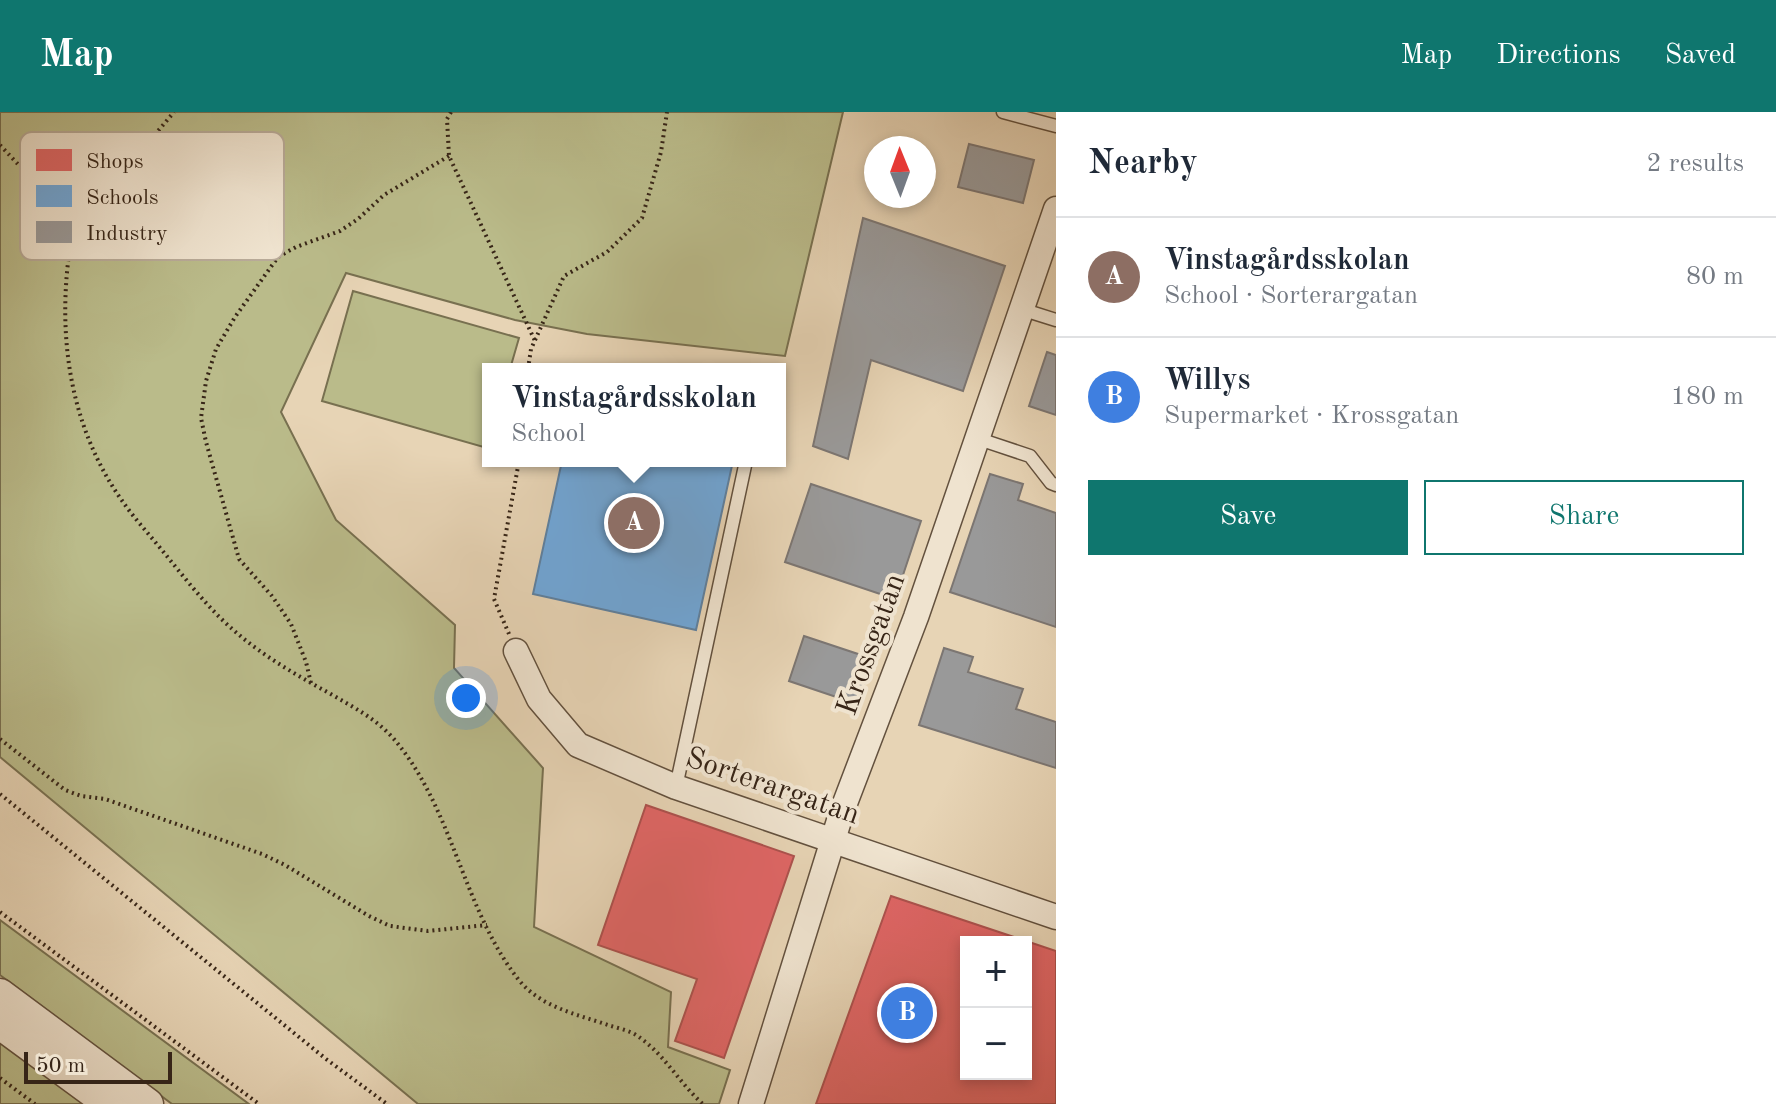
<!DOCTYPE html>
<html lang="en">
<head>
<meta charset="utf-8">
<style>
  body { margin:0; font-family:"Old Standard TT",serif; background:#f2f2f3; color:#1f2937 }
  .controls { position:absolute; right:24px; bottom:24px; display:grid; overflow:hidden; border-radius:0px; box-shadow:0 4px 12px #0003 }
  .controls button { width:72px; height:72px; display:grid; place-items:center; padding:0; border:0; border-bottom:2px solid #e0e1e3; background:#fff; color:#1f2937; font:40px sans-serif }
  .compass { position:absolute; left:864px; top:24px; width:72px; height:72px; border-radius:50%; background:#fff; box-shadow:0 4px 12px #0003; rotate:359deg }
  .scale { position:absolute; left:24px; bottom:20px; width:148px; box-sizing:border-box; padding-left:8px; border:4px solid #372517; border-top:0; font-size:22px; line-height:28px; white-space:nowrap; color:#372517; -webkit-text-stroke:6px #efe3cf; paint-order:stroke }
  .you { position:absolute; left:466px; top:586px; width:28px; height:28px; margin:-20px; border:6px solid #fff; border-radius:50%; background:#1a73e8; box-shadow:0 0 0 12px #1a73e833 }
  .badge { display:grid; place-items:center; width:52px; height:52px; border-radius:50%; background:#0f766e; color:#fff; font-size:26px; font-weight:700 }
  .pin { position:absolute; translate:-50% -50%; border:4px solid #fff; box-shadow:0 2px 8px #0006 }
  .popup { position:absolute; left:482px; top:251px; width:304px; height:104px; box-sizing:border-box; display:grid; place-content:center; border-radius:0px; background:#fff; filter:drop-shadow(0 2px 6px #0005); font-size:26px; white-space:nowrap; color:#747a83 }
  .popup b { font-size:30px; color:#1f2937 }
  .popup::after { content:''; position:absolute; left:50%; top:100%; margin-left:-16px; border:16px solid transparent; border-top-color:#fff }
  .list { margin:0; padding:0; list-style:none }
  h2 { display:flex; justify-content:space-between; align-items:center; height:104px; margin:0; padding:0 32px; font-size:34px }
  h2 small { font-size:26px; font-weight:400; color:#747a83 }
  .list li { display:grid; grid-template-columns:52px 1fr auto; gap:24px; align-items:center; box-sizing:border-box; height:120px; padding:0 32px; border-top:2px solid #e0e1e3 }
  .list b { display:block; font-size:30px; white-space:nowrap }
  .list p { margin:0; font-size:26px; white-space:nowrap; color:#747a83 }
  .list em { font-size:26px; font-style:normal; color:#747a83 }
  .actions { display:flex; gap:16px; padding:24px 32px }
  .actions a { flex:1; padding:18px 0; border:2px solid #0f766e; border-radius:0px; text-align:center; font-size:28px; color:#0f766e }
  .actions .main { background:#0f766e; color:#fff }
  .map { position:relative; flex:none; width:1056px; height:992px; overflow:hidden }
  header { display:flex; align-items:center; gap:48px; box-sizing:border-box; height:112px; padding:0 40px; background:#0f766e; color:#fff }
  header strong { font-size:38px }
  nav { display:flex; gap:44px; margin-inline-start:auto; font-size:28px }
  main { display:flex }
  aside { flex:1; background:#fff }
  .map>svg:first-child { display:block }
  .green { fill:#babb8a; stroke:#787050; stroke-width:2 }
  .shops { fill:#e06666; stroke:#ad524e; stroke-width:2; fill-rule:evenodd }
  .schools { fill:#6fa8dc; stroke:#5e81a1; stroke-width:2 }
  .industry { fill:#999; stroke:#7c7672; stroke-width:2 }
  .lines { fill:none; stroke-linecap:round; stroke-linejoin:round }
  .service-casing { stroke:#63513e; stroke-width:15 }
  .minor-casing { stroke:#63513e; stroke-width:27 }
  .tertiary-casing { stroke:#63513e; stroke-width:33 }
  .path { stroke:#372517; stroke-width:4; stroke-dasharray:2 4; stroke-linecap:butt }
  .service { stroke:#efe3cf; stroke-width:12 }
  .minor { stroke:#efe3cf; stroke-width:24 }
  .tertiary { stroke:#efe3cf; stroke-width:30 }
  .labels { text-anchor:middle; stroke-width:8; stroke-linejoin:round; paint-order:stroke }
  .street-label { font-size:30px; fill:#372517; stroke:#efe3cf }
  .key { fill:#efe3cf; stroke:#b8aa98; stroke-width:2 }
  .key-label { font-size:22px; fill:#372517 }
</style>
</head>
<body>
<header>
<strong>Map</strong>
<nav><a>Map</a><a>Directions</a><a>Saved</a></nav>
</header>
<main>
<div class="map">
<svg width="1056" height="992" viewBox="0 0 1056 992">
  <rect width="100%" height="100%" fill="#e7d4b5"/>
  <filter id="stains"><feTurbulence type="fractalNoise" baseFrequency=".0025" numOctaves="4"/><feColorMatrix values="0 0 0 0 .2 0 0 0 0 .09 0 0 0 0 .02 0 0 0 .5 -.17"/></filter>
  <radialGradient id="worn" r=".72"><stop offset=".6" stop-color="#630" stop-opacity="0"/><stop offset="1" stop-color="#630" stop-opacity=".3"/></radialGradient>
  <g class="green">
    <polygon points="0,0 843,0 785,244 587,222 515,208 346,161 281,300 336,408 455,513 454,556 543,656 534,815 671,880 668,935 730,958 719,992 418,992 0,645"/>
    <polygon points="353,179 519,226 510,257 488,257 487,336 322,289"/>
    <polygon points="0,808 249,992 172,992 0,863"/>
    <polygon points="0,927 88,992 0,992"/>
  </g>
  <g class="shops">
    <polygon points="646,693 794,744 724,946 675,929 697,867 598,833"/>
    <path d="M891,784L1056,839V992H816ZM966,830H1026V962H966Z"/>
  </g>
  <polygon class="schools" points="562,349 733,349 696,518 533,482"/>
  <g class="industry">
    <polygon points="969,32 1034,48 1023,91 958,75"/>
    <polygon points="863,106 1005,154 963,279 871,248 848,347 813,334"/>
    <polygon points="1047,240 1056,243 1056,303 1029,294"/>
    <polygon points="990,362 1023,372 1018,388 1056,401 1056,515 950,480"/>
    <polygon points="811,372 921,409 895,487 785,450"/>
    <polygon points="804,524 873,547 857,592 789,569"/>
    <polygon points="944,536 973,545 968,560 1023,577 1016,597 1056,610 1056,656 919,613"/>
  </g>
  <g class="lines">
    <defs>
      <g id="service">
        <polyline points="1003,0 1056,14"/>
        <polyline points="1021,197 1056,208"/>
        <polyline points="976,326 1030,344 1051,371 1056,373"/>
        <polyline points="676,675 746,349"/>
      </g>
      <g id="minor">
        <polyline points="516,539 539,587 578,633 676,675 1056,805"/>
        <polyline points="751,992 842,699 916,505 1056,97"/>
      </g>
      <g id="tertiary">
        <polyline points="0,882 148,992"/>
        <polyline points="0,912 109,992"/>
      </g>
    </defs>
    <use href="#service" class="service-casing"/>
    <use href="#minor" class="minor-casing"/>
    <use href="#tertiary" class="tertiary-casing"/>
    <g class="path">
      <polyline points="451,0 447,7 449,44 535,229"/>
      <path d="M0,33L74,112C55,208 65,309 123,390C134,406 148,421 161,437C185,466 209,498 238,522C265,545 298,564 329,581C353,595 375,606 393,626C453,695 462,795 518,867C540,895 576,902 608,913C617,916 628,918 636,923C664,941 679,971 703,992"/>
      <polyline points="74,112 100,88 174,0"/>
      <polyline points="528,257 531,237 564,164 607,140 642,106 661,40 667,0"/>
      <polyline points="509,522 494,487 519,349"/>
      <polyline points="311,571 306,550 291,512 272,484 239,447 206,330 201,306 206,269 216,237 235,205 278,145 296,135 340,119 358,107 384,83 449,44"/>
      <polyline points="0,627 65,678 81,684 105,687 262,742 285,753 369,804 390,814 428,819 487,813"/>
      <polyline points="0,682 326,947 387,992"/>
      <polyline points="0,800 259,992"/>
      <polyline points="0,966 35,992"/>
    </g>
    <use href="#service" class="service"/>
    <use href="#minor" class="minor"/>
    <use href="#tertiary" class="tertiary"/>
  </g>
  <g class="labels">
    <g class="street-label">
      <text transform="translate(870 532) rotate(-70)" y="10">Krossgatan</text>
      <text transform="translate(773 673) rotate(19)" y="10">Sorterargatan</text>
    </g>
  </g>
  <rect x="20" y="20" width="264" height="128" rx="12" class="key"/>
  <rect x="36" y="37" width="36" height="22" fill="#e06666"/>
  <rect x="36" y="73" width="36" height="22" fill="#6fa8dc"/>
  <rect x="36" y="109" width="36" height="22" fill="#999"/>
  <g class="key-label">
    <text x="86" y="56">Shops</text>
    <text x="86" y="92">Schools</text>
    <text x="86" y="128">Industry</text>
  </g>
  <rect width="100%" height="100%" filter="url(#stains)"/>
  <rect width="100%" height="100%" fill="url(#worn)"/>
</svg>
<div class="controls">
<button>+</button>
<button>−</button>
</div>
<svg class="compass" viewBox="-18 -18 36 36"><path d="M0-13l5 13h-10z" fill="#e53935"/><path d="M0 13l5-13h-10z" fill="#747a83"/></svg>
<div class="scale">50 m</div>
<div class="you"></div>
<div class="pin badge" style="left:634px;top:411px;background:#8d6e63">A</div>
<div class="popup"><b>Vinstagårdsskolan</b>School</div>
<div class="pin badge" style="left:907px;top:901px;background:#3f7fe0">B</div>
</div>
<aside>
<h2>Nearby<small>2 results</small></h2>
<ul class="list">
<li><span class="badge" style="background:#8d6e63">A</span><div><b>Vinstagårdsskolan</b><p>School · Sorterargatan</p></div><em>80 m</em></li>
<li><span class="badge" style="background:#3f7fe0">B</span><div><b>Willys</b><p>Supermarket · Krossgatan</p></div><em>180 m</em></li>
</ul>
<div class="actions"><a class="main">Save</a><a>Share</a></div>
</aside>
</main>
</body>
</html>
